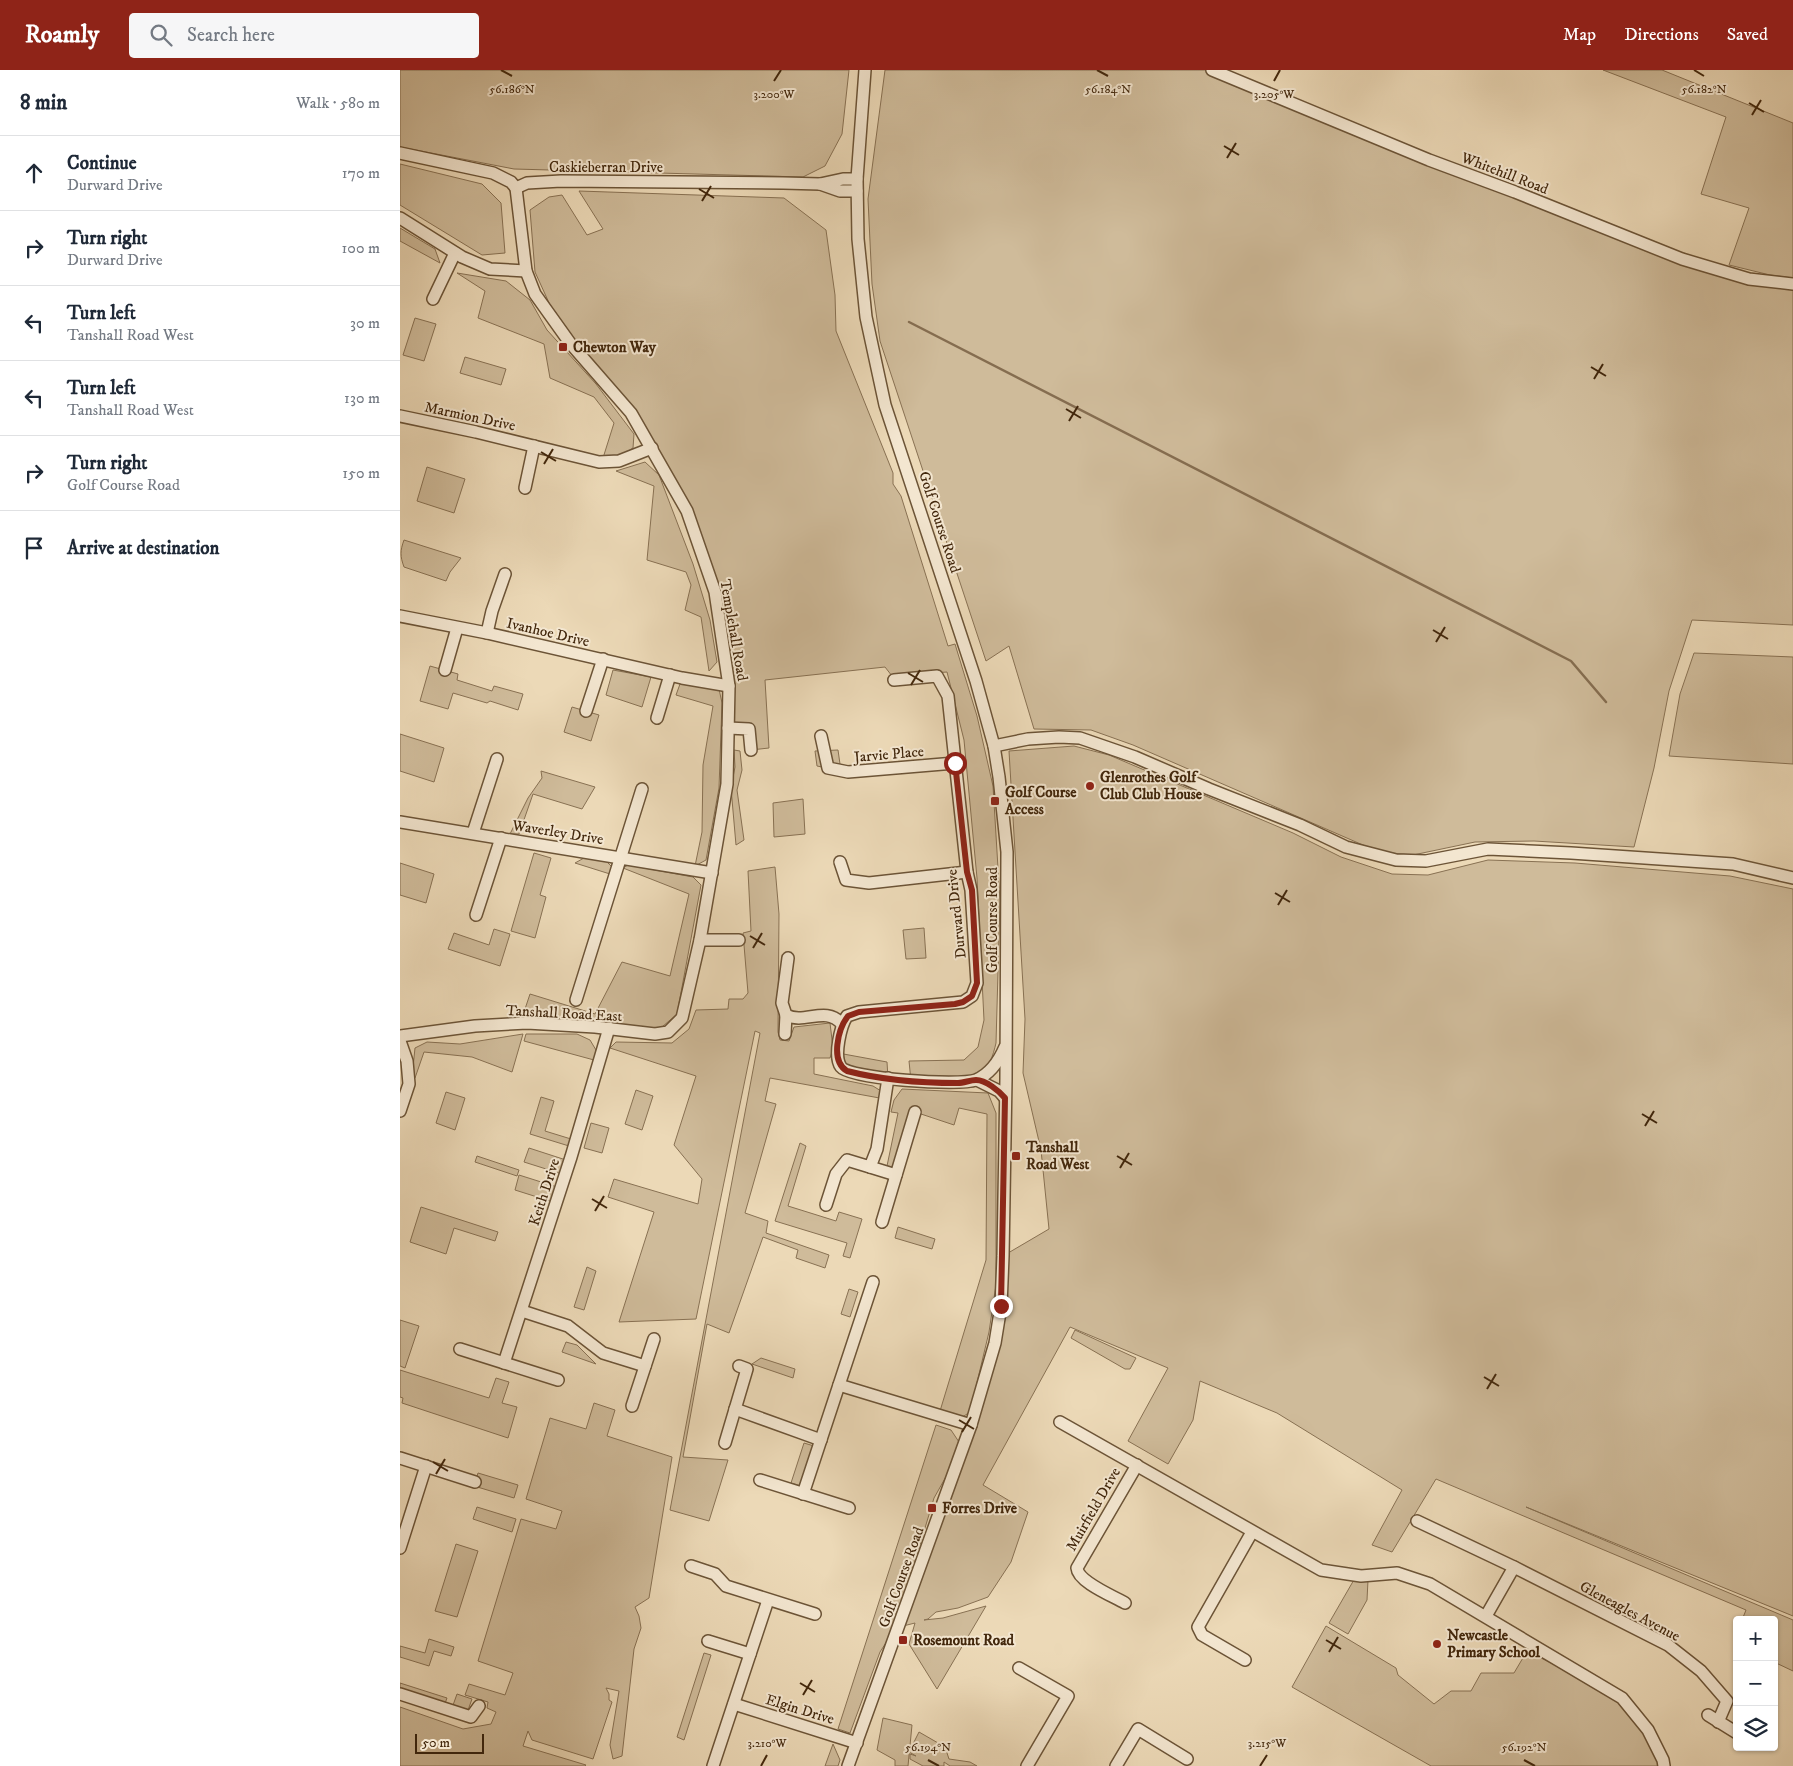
<!DOCTYPE html>
<html lang="en">
<head>
<meta charset="utf-8">
<style>
  body { margin:0; font-family:"IM FELL DW Pica",serif; background:#f6f6f7; color:#1f2937 }
  .controls { position:absolute; right:15px; bottom:15px; display:grid; overflow:hidden; border-radius:5px; box-shadow:0 1px 4px #0004 }
  .controls button { width:45px; height:45px; display:grid; place-items:center; padding:0; border:0; border-bottom:1px solid #e0e1e3; background:#fff; color:#1f2937; font:25px sans-serif }
  .scale { position:absolute; left:15px; bottom:12px; width:69px; box-sizing:border-box; padding-left:5px; border:2px solid #42270c; border-top:0; font-size:14px; line-height:18px; white-space:nowrap; color:#42270c; -webkit-text-stroke:4px #f3e6d0; paint-order:stroke }
  .stop { position:absolute; width:15px; height:15px; margin:-11px; border:4px solid #8f2418; border-radius:50%; background:#fff }
  .stop.end { background:#8f2418; border-color:#fff; box-shadow:0 1px 5px #0008 }
  .list { margin:0; padding:0; list-style:none }
  h2 { display:flex; justify-content:space-between; align-items:center; height:65px; margin:0; padding:0 20px; font-size:21px }
  h2 small { font-size:16px; font-weight:400; color:#747a83 }
  .list li { display:grid; grid-template-columns:32px 1fr auto; gap:15px; align-items:center; box-sizing:border-box; height:75px; padding:0 20px; border-top:1px solid #e0e1e3 }
  .list b { display:block; font-size:19px; white-space:nowrap }
  .list p { margin:0; font-size:16px; white-space:nowrap; color:#747a83 }
  .list em { font-size:16px; font-style:normal; color:#747a83 }
  .icon { flex:none; width:28px; height:28px; fill:none; stroke:currentColor; stroke-width:2; stroke-linecap:round; stroke-linejoin:round }
  .map { position:relative; flex:none; width:1393px; height:1696px; overflow:hidden }
  header { display:flex; align-items:center; gap:30px; box-sizing:border-box; height:70px; padding:0 25px; background:#8f2418; color:#fff }
  header strong { font-size:24px }
  nav { display:flex; gap:28px; margin-inline-start:auto; font-size:18px }
  .search { width:350px; height:45px; background:#f6f6f7; display:flex; align-items:center; gap:12px; box-sizing:border-box; padding:0 18px; border-radius:5px; color:#747a83; font-size:19px }
  main { display:flex }
  aside { flex:1; background:#fff }
  .map>svg:first-child { display:block }
  .green { fill:#cfbb9a; stroke:#887153 }
  .lines { fill:none; stroke-linecap:round; stroke-linejoin:round }
  .stream { stroke:#856d50; stroke-width:2.5 }
  .minor-casing { stroke:#6c5437; stroke-width:14 }
  .minor { stroke:#f3e6d0; stroke-width:11 }
  .route { stroke:#8f2418; stroke-width:6 }
  .ticks { fill:none; stroke:#42270c; stroke-width:2 }
  .poi-dot { fill:#8f2418; stroke:#f3e6d0; stroke-width:2 }
  .labels { text-anchor:middle; stroke-width:4; stroke-linejoin:round; paint-order:stroke }
  .street-label { font-size:15px; fill:#42270c; stroke:#f3e6d0 }
  .poi-label { font-size:15px; font-weight:bold; fill:#42270c; stroke:#f3e6d0; text-anchor:start }
  .ticks-label { font-size:12px; text-anchor:middle; fill:#42270c; stroke:#f3e6d0; stroke-width:4; stroke-linejoin:round; paint-order:stroke }
</style>
</head>
<body>
<header>
<strong>Roamly</strong>
<div class="search"><svg class="icon" aria-label="search" viewBox="0 0 24 24"><circle cx="10" cy="10" r="6"/><path d="M15 15l6 6"/></svg>Search here</div>
<nav><a>Map</a><a>Directions</a><a>Saved</a></nav>
</header>
<main>
<aside>
<h2>8 min<small>Walk · 580 m</small></h2>
<ul class="list">
<li><svg class="icon" aria-label="ahead" viewBox="0 0 24 24"><path d="M12 20V5M6 11l6-6 6 6"/></svg><div><b>Continue</b><p>Durward Drive</p></div><em>170 m</em></li>
<li><svg class="icon" aria-label="right" viewBox="0 0 24 24"><path d="M7 20v-9h11M14 6l5 5-5 5"/></svg><div><b>Turn right</b><p>Durward Drive</p></div><em>100 m</em></li>
<li><svg class="icon" aria-label="left" viewBox="0 0 24 24"><path d="M17 20v-9H6M10 6l-5 5 5 5"/></svg><div><b>Turn left</b><p>Tanshall Road West</p></div><em>30 m</em></li>
<li><svg class="icon" aria-label="left" viewBox="0 0 24 24"><path d="M17 20v-9H6M10 6l-5 5 5 5"/></svg><div><b>Turn left</b><p>Tanshall Road West</p></div><em>130 m</em></li>
<li><svg class="icon" aria-label="right" viewBox="0 0 24 24"><path d="M7 20v-9h11M14 6l5 5-5 5"/></svg><div><b>Turn right</b><p>Golf Course Road</p></div><em>150 m</em></li>
<li><svg class="icon" aria-label="arrive" viewBox="0 0 24 24"><path d="M6 21V4h12l-3 4 3 4H6"/></svg><div><b>Arrive at destination</b></div></li>
</ul>
</aside>
<div class="map">
<svg width="1393" height="1696" viewBox="0 0 1393 1696">
  <rect width="100%" height="100%" fill="#ecd9b7"/>
  <filter id="stains"><feTurbulence type="fractalNoise" baseFrequency=".004" numOctaves="4"/><feColorMatrix values="0 0 0 0 .2 0 0 0 0 .09 0 0 0 0 .02 0 0 0 .5 -.17"/></filter>
  <radialGradient id="worn" r=".72"><stop offset=".6" stop-color="#630" stop-opacity="0"/><stop offset="1" stop-color="#630" stop-opacity=".3"/></radialGradient>
  <g class="green">
    <polygon points="0,0 449,0 442,64 425,96 403,107 114,99 0,77"/>
    <polygon points="485,0 812,0 1281,189 1393,214 1393,555 1292,550 1269,621 1254,698 1234,777 1134,771 1075,772 1013,785 979,782 733,675 691,660 634,659 609,576 586,591 480,271 472,214 468,129"/>
    <polygon points="1203,0 1262,0 1393,53 1393,208 1370,205 1329,195 1349,138 1301,124 1326,47"/>
    <polygon points="0,94 82,114 101,133 105,183 82,185 0,135"/>
    <path d="M179,121L384,128L426,160L435,225L436,261L493,403V414L501,426L548,576L555,574L577,646L593,716L600,831L596,973C593,986 589,999 577,1006C570,1010 522,1010 511,1011L509,991L564,990L578,977L584,950L577,808L564,670L547,602L492,606L485,597L365,610L369,678L351,680L349,659L328,658L315,522L287,441L252,378L150,235L135,202L130,140L149,127L162,125L187,165L203,159Z"/>
    <polygon points="0,158 35,179 40,193 0,171"/>
    <polygon points="57,203 106,211 130,230 147,260 196,314 234,364 233,378 219,387 203,388 214,353 194,327 150,308 144,274 78,248 85,221"/>
    <polygon points="15,248 36,254 24,291 3,285"/>
    <polygon points="65,287 106,299 101,315 60,303"/>
    <polygon points="245,392 259,405 293,494 310,550 317,592 309,601 301,547 285,540 291,515 286,502 247,490 254,416 216,401"/>
    <polygon points="27,397 65,409 54,443 17,431"/>
    <path d="M4,470L61,488L50,502L46,511L4,497C0,486 0,481 4,470Z"/>
    <polygon points="1294,583 1393,587 1393,694 1269,686 1280,624"/>
    <polygon points="30,596 58,604 57,610 92,621 94,616 123,624 118,640 90,631 87,633 53,623 48,639 20,631"/>
    <polygon points="213,600 251,607 242,637 206,625"/>
    <polygon points="293,613 319,619 322,633 319,718 306,790 295,796 302,762 303,695 313,636 276,625 280,614"/>
    <polygon points="172,637 199,645 191,671 164,662"/>
    <polygon points="0,664 44,678 34,712 0,701"/>
    <polygon points="674,676 709,685 893,763 941,787 992,804 1028,805 1088,790 1175,793 1330,806 1393,819 1393,1546 1126,1437 1393,1550 1393,1601 1374,1592 1374,1550 1342,1550 1346,1540 1036,1409 992,1482 972,1475 1002,1420 877,1343 800,1311 793,1350 768,1394 728,1371 768,1298 670,1257 583,1415 628,1442 611,1492 588,1527 558,1538 536,1542 528,1549 524,1550 543,1548 586,1536 537,1619 509,1574 515,1553 499,1557 587,1305 603,1186 649,1159 641,1080 623,1003 625,949 609,681"/>
    <polygon points="334,680 340,681 342,700 337,720 344,770 336,775 331,718 335,697"/>
    <polygon points="438,680 441,701 417,696 415,681"/>
    <polygon points="141,701 195,717 182,739 133,724 119,764 110,764 128,728 142,708"/>
    <polygon points="403,729 405,764 374,767 373,733"/>
    <polygon points="134,783 151,788 140,825 146,827 135,868 111,861"/>
    <polygon points="184,788 206,791 212,797 210,804 175,793"/>
    <polygon points="0,793 34,804 26,833 0,825"/>
    <polygon points="228,795 293,807 301,815 277,944 262,957 243,960 122,948 130,924 195,944 222,892 270,906 289,824 223,798"/>
    <polygon points="375,797 379,844 378,962 380,970 389,971 394,957 430,953 433,978 430,988 414,988 414,1004 473,1016 481,1021 485,1029 370,1008 365,1031 376,1034 345,1143 368,1151 366,1163 429,1185 425,1198 396,1188 398,1180 363,1167 329,1263 307,1254 283,1387 328,1390 309,1451 270,1440 360,963 355,961 296,1249 219,1252 254,1142 208,1127 214,1109 298,1134 302,1109 274,1075 296,1006 210,978 216,972 272,973 289,959 296,940 328,939 329,929 343,929 348,923 343,863 351,861 348,801"/>
    <polygon points="524,858 526,888 506,889 503,860"/>
    <polygon points="94,859 110,864 100,896 48,879 54,863 89,875"/>
    <polygon points="123,964 112,1002 72,987 24,982 15,1008 12,1007 15,978 27,972 60,974"/>
    <polygon points="126,964 177,964 190,970 196,980 194,990 124,971"/>
    <polygon points="438,983 487,992 488,1008 447,1001"/>
    <polygon points="502,1019 588,1023 596,1043 596,1215 589,1262 570,1342 561,1348 540,1341 586,1190 587,1044 559,1038 554,1055 515,1042 498,1099 487,1096 498,1043 491,1042 494,1030"/>
    <polygon points="236,1020 253,1026 242,1060 225,1054"/>
    <polygon points="46,1022 65,1028 55,1060 36,1053"/>
    <polygon points="141,1027 154,1031 145,1061 171,1069 169,1076 130,1064"/>
    <polygon points="191,1053 209,1058 202,1083 184,1078"/>
    <polygon points="400,1073 406,1076 388,1136 436,1151 439,1142 462,1149 450,1188 443,1186 447,1173 375,1151"/>
    <polygon points="129,1078 166,1090 162,1104 124,1092"/>
    <polygon points="77,1086 119,1100 117,1106 75,1092"/>
    <polygon points="119,1105 157,1117 153,1132 115,1120"/>
    <polygon points="21,1137 98,1162 95,1171 54,1158 46,1184 10,1172"/>
    <polygon points="498,1157 535,1169 532,1179 495,1168"/>
    <polygon points="187,1197 196,1201 184,1240 174,1237"/>
    <polygon points="449,1219 458,1222 450,1247 441,1244"/>
    <polygon points="0,1250 19,1256 5,1298 0,1296"/>
    <polygon points="675,1260 736,1288 730,1299 725,1299 671,1268"/>
    <polygon points="166,1272 177,1275 196,1294 162,1282"/>
    <polygon points="361,1288 395,1299 393,1308 352,1294"/>
    <polygon points="0,1300 89,1328 96,1308 109,1312 102,1333 117,1337 108,1368 2,1333 3,1328 0,1327"/>
    <polygon points="194,1333 215,1340 207,1366 272,1387 249,1528 235,1537 239,1546 241,1558 234,1579 222,1686 213,1689 210,1675 219,1621 206,1618 209,1624 209,1630 212,1632 193,1689 132,1670 128,1661 123,1676 186,1695 185,1696 0,1696 0,1637 63,1659 91,1654 96,1642 87,1638 88,1632 65,1625 69,1614 105,1625 113,1603 78,1591 121,1449 156,1459 162,1441 126,1429 150,1348 186,1359"/>
    <polygon points="536,1355 551,1360 559,1372 552,1396 534,1428 513,1498 489,1568 480,1582 450,1663 438,1659"/>
    <polygon points="404,1373 414,1376 401,1416 391,1413"/>
    <polygon points="78,1403 118,1415 114,1428 74,1416"/>
    <polygon points="77,1437 116,1449 112,1462 73,1449"/>
    <polygon points="56,1474 78,1481 57,1547 35,1541"/>
    <polygon points="955,1508 968,1510 967,1530 948,1564 929,1553"/>
    <polygon points="926,1556 996,1598 998,1605 1034,1634 1051,1621 1071,1621 1081,1603 1114,1603 1127,1581 1222,1628 1264,1696 1031,1696 892,1617"/>
    <polygon points="29,1569 54,1577 51,1586 34,1581 29,1596 0,1587 0,1576 25,1583"/>
    <polygon points="304,1583 311,1585 284,1670 277,1667"/>
    <polygon points="0,1613 47,1628 44,1636 0,1622"/>
    <polygon points="57,1624 72,1629 67,1643 52,1638"/>
    <polygon points="483,1648 512,1655 508,1696 495,1696 495,1690 477,1680"/>
    <polygon points="519,1662 545,1677 549,1689 570,1692 577,1696 550,1696 544,1692 544,1696 523,1696 510,1689 510,1684 516,1686 509,1682"/>
    <polygon points="433,1674 440,1690 438,1696 425,1696"/>
  </g>
  <g class="lines">
    <polyline class="stream" points="509,252 1171,591 1206,632"/>
    <defs>
      <g id="minor">
        <polyline points="812,0 1029,90 1115,122 1282,189 1349,209 1393,214"/>
        <polyline points="0,83 93,103 111,112 116,118"/>
        <polyline points="420,114 443,109 457,109"/>
        <polyline points="116,118 127,113 161,111 383,113 420,114 440,121 457,121"/>
        <polyline points="0,148 62,187 90,199 126,201"/>
        <polyline points="33,229 55,183"/>
        <polyline points="0,346 76,362 199,392 219,391 252,378"/>
        <polyline points="125,418 134,376"/>
        <polyline points="0,546 87,563 282,608 329,616"/>
        <polyline points="87,563 92,541 105,504"/>
        <polyline points="45,600 57,558"/>
        <path d="M494,610L537,606L548,626L567,802L571,820L577,913L572,926L563,932L459,942L447,946C441,955 433,986 441,997C450,1009 559,1016 576,1010C590,1004 599,991 605,977"/>
        <polyline points="186,641 203,589"/>
        <polyline points="257,648 270,605"/>
        <polyline points="328,658 349,659 351,680"/>
        <polyline points="421,666 428,698 448,702 555,693"/>
        <polyline points="594,676 628,669 659,667 680,668 735,687 809,719 900,755 946,777 996,790 1026,791 1088,779 1171,783 1333,794 1393,808"/>
        <polyline points="0,752 312,803"/>
        <polyline points="73,763 97,689"/>
        <polyline points="440,792 446,810 469,813 567,802"/>
        <polyline points="76,845 101,768"/>
        <polyline points="300,870 339,870"/>
        <path d="M388,888L382,933L386,945C405,955 425,935 442,954"/>
        <polyline points="176,930 242,719"/>
        <polyline points="385,964 386,945"/>
        <polyline points="0,966 75,956 127,953 195,957 255,964 268,962 282,948 300,870 327,714 329,616 315,522 287,441 231,343 170,273 135,224 126,201 116,118"/>
        <polyline points="0,971 7,991 9,1014 0,1041"/>
        <polyline points="577,1010 599,1021 605,1028"/>
        <polyline points="470,1097 496,1105"/>
        <polyline points="426,1135 436,1104 447,1090 470,1097 477,1079 488,1008"/>
        <polyline points="482,1152 515,1042"/>
        <polyline points="122,1241 168,1256 203,1283 245,1296"/>
        <polyline points="60,1279 158,1310"/>
        <polyline points="104,1293 171,1087 209,958"/>
        <polyline points="439,1315 571,1355"/>
        <polyline points="232,1336 254,1269"/>
        <polyline points="335,1339 421,1370"/>
        <polyline points="660,1352 921,1500 961,1506 997,1503 1030,1514 1222,1628 1248,1660 1263,1690 1264,1696"/>
        <polyline points="325,1373 347,1299 339,1296"/>
        <polyline points="0,1388 75,1412"/>
        <polyline points="360,1410 449,1438"/>
        <polyline points="403,1424 473,1212"/>
        <polyline points="1017,1451 1114,1497 1268,1575 1301,1601 1327,1631 1318,1652"/>
        <polyline points="0,1478 26,1396"/>
        <polyline points="291,1496 315,1504 326,1516 415,1544"/>
        <path d="M725,1533C713,1526 678,1512 677,1498L737,1395"/>
        <polyline points="1086,1546 1114,1497"/>
        <polyline points="308,1571 350,1584"/>
        <polyline points="845,1590 802,1565 798,1557 852,1462"/>
        <polyline points="619,1598 668,1626 627,1696"/>
        <polyline points="0,1624 71,1647 79,1636"/>
        <polyline points="334,1634 457,1673"/>
        <polyline points="1308,1645 1337,1663"/>
        <polyline points="313,1696 368,1530"/>
        <polyline points="448,1696 571,1355 595,1273 601,1236 603,1186 606,1009 607,782 599,707 594,676 576,611 485,335 466,247 458,169 457,109 465,0"/>
        <polyline points="716,1696 738,1659 787,1689"/>
      </g>
    </defs>
    <use href="#minor" class="minor-casing"/>
    <use href="#minor" class="minor"/>
  </g>
  <g class="lines">
    <path class="route" d="M555,693L567,802L572,820L577,913L572,926L563,932L555,934L459,942L448,946C438,959 430,991 447,1001C482,1010 521,1013 558,1013C564,1013 570,1010 576,1010C586,1010 599,1021 605,1028L601,1236"/>
  </g>
  <path class="ticks" d="M101,0L112,6M697,0L708,6M1294,0L1304,6M374,11L381,0M874,11L880,0M1349,33L1364,42M1352,45L1361,30M824,76L839,85M827,88L836,73M299,119L314,128M302,131L311,116M1191,297L1206,306M1194,309L1203,294M666,339L681,348M669,351L678,336M141,382L156,391M144,394L153,379M1033,560L1048,569M1036,572L1045,557M508,603L523,612M511,615L520,600M875,823L890,832M878,835L887,820M350,866L365,875M353,878L362,863M1242,1044L1257,1053M1245,1056L1254,1041M717,1086L732,1095M720,1098L729,1083M192,1129L207,1138M195,1141L204,1126M1084,1307L1099,1316M1087,1319L1096,1304M559,1350L574,1359M562,1362L571,1347M33,1392L48,1401M36,1404L45,1389M926,1570L941,1579M929,1582L938,1567M400,1613L415,1622M403,1625L412,1610M528,1690L539,1696M1124,1690L1135,1696M361,1696L367,1685M860,1696L867,1685"/>
  <g class="poi-dot">
    <rect x="158" y="272" width="10" height="10" rx="2.5"/>
    <circle cx="690" cy="716" r="5"/>
    <rect x="590" y="726" width="10" height="10" rx="2.5"/>
    <rect x="611" y="1081" width="10" height="10" rx="2.5"/>
    <rect x="527" y="1433" width="10" height="10" rx="2.5"/>
    <rect x="498" y="1565" width="10" height="10" rx="2.5"/>
    <circle cx="1037" cy="1574" r="5"/>
  </g>
  <g class="labels">
    <g class="street-label">
      <text x="206" y="102">Caskieberran Drive</text>
      <text transform="translate(1105 103) rotate(21)" y="5">Whitehill Road</text>
      <text transform="translate(70 346) rotate(12)" y="5">Marmion Drive</text>
      <text transform="translate(540 452) rotate(72)" y="5">Golf Course Road</text>
      <text transform="translate(334 560) rotate(80)" y="5">Templehall Road</text>
      <text transform="translate(148 562) rotate(13)" y="5">Ivanhoe Drive</text>
      <text transform="translate(489 684) rotate(-5)" y="5">Jarvie Place</text>
      <text transform="translate(158 762) rotate(9)" y="5">Waverley Drive</text>
      <text transform="translate(556 844) rotate(-96)" y="5">Durward Drive</text>
      <text transform="translate(592 850) rotate(-90)" y="5">Golf Course Road</text>
      <text transform="translate(164 943) rotate(3)" y="5">Tanshall Road East</text>
      <text transform="translate(144 1122) rotate(-72)" y="5">Keith Drive</text>
      <text transform="translate(693 1439) rotate(-60)" y="5">Muirfield Drive</text>
      <text transform="translate(501 1507) rotate(-70)" y="5">Golf Course Road</text>
      <text transform="translate(1230 1541) rotate(28)" y="5">Gleneagles Avenue</text>
      <text transform="translate(400 1639) rotate(17)" y="5">Elgin Drive</text>
    </g>
    <g class="poi-label">
      <text x="173" y="282">Chewton Way</text>
      <text x="700" y="712">Glenrothes Golf<tspan x="700" dy="17">Club Club House</tspan></text>
      <text x="605" y="727">Golf Course<tspan x="605" dy="17">Access</tspan></text>
      <text x="626" y="1082">Tanshall<tspan x="626" dy="17">Road West</tspan></text>
      <text x="542" y="1443">Forres Drive</text>
      <text x="1047" y="1570">Newcastle<tspan x="1047" dy="17">Primary School</tspan></text>
      <text x="513" y="1575">Rosemount Road</text>
    </g>
  </g>
  <g class="ticks-label">
    <text x="112" y="23">56.186°N</text>
    <text x="708" y="23">56.184°N</text>
    <text x="1304" y="23">56.182°N</text>
    <text x="874" y="28">3.205°W</text>
    <text x="374" y="28">3.200°W</text>
    <text x="367" y="1677">3.210°W</text>
    <text x="867" y="1677">3.215°W</text>
    <text x="528" y="1681">56.194°N</text>
    <text x="1124" y="1681">56.192°N</text>
  </g>
  <rect width="100%" height="100%" filter="url(#stains)"/>
  <rect width="100%" height="100%" fill="url(#worn)"/>
</svg>
<div class="controls">
<button>+</button>
<button>−</button>
<button><svg class="icon" aria-label="layers" viewBox="0 0 24 24"><path d="M12 4l9 5-9 5-9-5zM3 14l9 5 9-5"/></svg></button>
</div>
<div class="scale">50 m</div>
<div class="stop" style="left:555px;top:693px"></div>
<div class="stop end" style="left:601px;top:1236px"></div>
</div>
</main>
</body>
</html>
